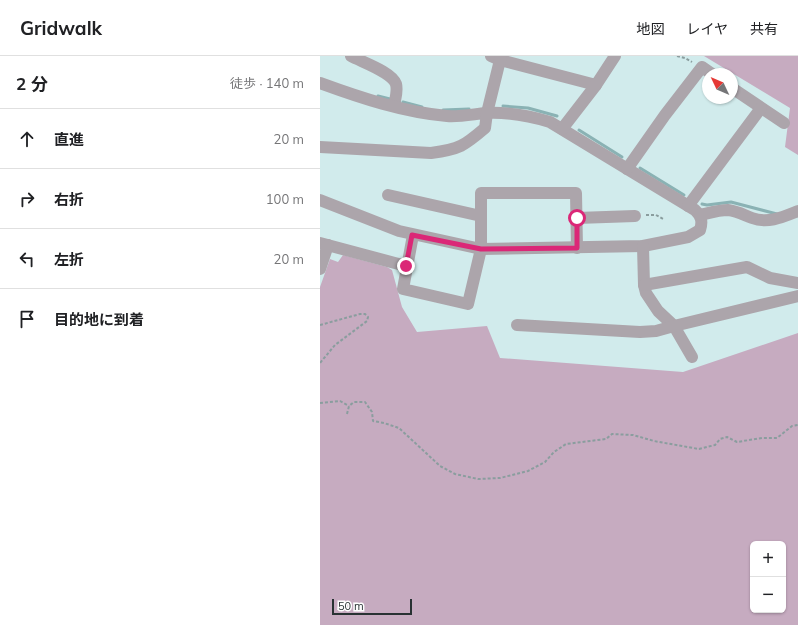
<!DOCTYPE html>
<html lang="ja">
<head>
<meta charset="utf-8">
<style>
  body { margin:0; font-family:Mulish,"Noto Sans JP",sans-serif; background:#f2f2f2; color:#202124 }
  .controls { position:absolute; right:12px; bottom:12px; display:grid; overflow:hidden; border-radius:6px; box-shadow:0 1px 3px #0004 }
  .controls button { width:36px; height:36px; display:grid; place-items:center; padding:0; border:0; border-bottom:1px solid #e0e0e0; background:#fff; color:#202124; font:20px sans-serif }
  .compass { position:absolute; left:382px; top:12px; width:36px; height:36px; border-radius:50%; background:#fff; box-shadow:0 1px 3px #0004; rotate:314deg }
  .scale { position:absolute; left:12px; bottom:10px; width:80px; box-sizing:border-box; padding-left:4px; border:2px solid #283233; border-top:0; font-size:11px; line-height:14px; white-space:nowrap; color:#283233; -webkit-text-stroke:3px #fff; paint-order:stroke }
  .stop { position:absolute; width:12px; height:12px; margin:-9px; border:3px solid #db2777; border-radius:50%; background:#fff }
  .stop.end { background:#db2777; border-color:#fff; box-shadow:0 1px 4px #0008 }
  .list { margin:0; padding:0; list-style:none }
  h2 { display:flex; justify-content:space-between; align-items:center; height:52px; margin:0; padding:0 16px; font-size:17px }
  h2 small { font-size:13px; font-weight:400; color:#757577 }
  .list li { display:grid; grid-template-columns:26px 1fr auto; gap:12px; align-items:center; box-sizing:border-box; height:60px; padding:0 16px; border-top:1px solid #e0e0e0 }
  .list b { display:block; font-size:15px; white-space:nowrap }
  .list em { font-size:13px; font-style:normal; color:#757577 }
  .icon { flex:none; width:22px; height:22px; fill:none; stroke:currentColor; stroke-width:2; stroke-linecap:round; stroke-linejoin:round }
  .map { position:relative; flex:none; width:478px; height:569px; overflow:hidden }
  header { display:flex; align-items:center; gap:24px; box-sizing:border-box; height:56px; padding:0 20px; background:#fff; border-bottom:1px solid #e0e0e0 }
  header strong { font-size:19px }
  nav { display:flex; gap:22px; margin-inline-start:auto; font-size:14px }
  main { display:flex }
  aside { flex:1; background:#fff }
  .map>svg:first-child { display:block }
  .forest { fill:#c6abc0; fill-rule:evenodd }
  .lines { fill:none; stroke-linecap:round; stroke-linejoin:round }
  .stream { stroke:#8ab2b4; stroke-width:3 }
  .path { stroke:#8a9d9e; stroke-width:2; stroke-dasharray:3 2; stroke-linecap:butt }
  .minor { stroke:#aca5ab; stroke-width:12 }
  .route { stroke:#db2777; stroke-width:5 }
</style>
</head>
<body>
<header>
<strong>Gridwalk</strong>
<nav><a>地図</a><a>レイヤ</a><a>共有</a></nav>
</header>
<main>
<aside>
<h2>2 分<small>徒歩 · 140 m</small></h2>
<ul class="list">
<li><svg class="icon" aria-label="ahead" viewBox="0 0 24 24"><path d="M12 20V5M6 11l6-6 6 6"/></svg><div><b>直進</b></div><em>20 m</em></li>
<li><svg class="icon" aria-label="right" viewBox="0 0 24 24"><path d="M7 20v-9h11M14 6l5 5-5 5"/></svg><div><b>右折</b></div><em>100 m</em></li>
<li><svg class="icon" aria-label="left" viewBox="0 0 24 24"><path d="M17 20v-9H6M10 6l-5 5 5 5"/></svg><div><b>左折</b></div><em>20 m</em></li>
<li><svg class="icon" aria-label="arrive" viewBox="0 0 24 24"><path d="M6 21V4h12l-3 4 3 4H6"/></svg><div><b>目的地に到着</b></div></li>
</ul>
</aside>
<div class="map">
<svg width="478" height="569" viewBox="0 0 478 569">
  <rect width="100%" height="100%" fill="#d1ebec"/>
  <g class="forest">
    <polygon points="384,0 478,0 478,99 465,91 470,52"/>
    <path d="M23,199L67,211L72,214L82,251L97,276L167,270L180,302L363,316L478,277V569H0V231L10,203L18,206ZM433,488H463V554H433Z"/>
  </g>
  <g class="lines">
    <g class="stream">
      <polyline points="58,40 70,43"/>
      <polyline points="83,46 102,51"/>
      <polyline points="183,50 208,52 237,60"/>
      <polyline points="123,54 149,53"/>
      <polyline points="259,74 302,101"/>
      <polyline points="320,112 364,139"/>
      <polyline points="382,148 387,149 411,146 457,158"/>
    </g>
    <g class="path">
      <polyline points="357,0 365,2 372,6"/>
      <polyline points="326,159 336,159 343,163"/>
      <polyline points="0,269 40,258 45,258 48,261 47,265 15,289 0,307"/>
      <polyline points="0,347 20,345 29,350"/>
      <polyline points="27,358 29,350 34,346 45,346 52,356 53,365 64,367 79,372 120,410 135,418 158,423 180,422 208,415 225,406 234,396 246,388 286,383 292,378 313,379 334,385 379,393 395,389 400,383 407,381 417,386 442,382 457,382 472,370 478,369"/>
    </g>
    <g class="minor">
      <path d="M31,0C42,6 72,16 76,28C78,35 75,44 74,50"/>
      <polyline points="171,0 180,4 276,29"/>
      <path d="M0,27C41,42 83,56 127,60C140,61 154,58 166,57C187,56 210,60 230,66L375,154C381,160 383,165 380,174L368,181L323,190L161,193L79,175L0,144"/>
      <polyline points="412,32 464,67"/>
      <polyline points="242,73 276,29 295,0"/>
      <path d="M0,91L111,97C140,93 144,90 165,72L167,57L181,0"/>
      <polyline points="307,113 345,59 382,11 392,18"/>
      <polyline points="68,139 161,160"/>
      <polyline points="368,150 441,52"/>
      <path d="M380,159C389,157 399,154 408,154C417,155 424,159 432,162C448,168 463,161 478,155"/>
      <polyline points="257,162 315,160"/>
      <polyline points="93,179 83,233 148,248 161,193 161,137 256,137 257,192"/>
      <polyline points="0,187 86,210"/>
      <polyline points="323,190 324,229 326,237 338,255 354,270 372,301"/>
      <polyline points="0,213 8,189"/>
      <polyline points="324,229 427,211 450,222 478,227"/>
      <polyline points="197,269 320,276 336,275 354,270 478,240"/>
    </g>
  </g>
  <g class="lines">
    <polyline class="route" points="86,210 92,179 161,193 257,192 257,162"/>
  </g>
</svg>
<div class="controls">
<button>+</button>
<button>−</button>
</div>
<svg class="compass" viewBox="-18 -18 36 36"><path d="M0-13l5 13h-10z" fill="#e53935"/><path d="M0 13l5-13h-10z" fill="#757577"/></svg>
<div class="scale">50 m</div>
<div class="stop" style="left:257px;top:162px"></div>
<div class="stop end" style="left:86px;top:210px"></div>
</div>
</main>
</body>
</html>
